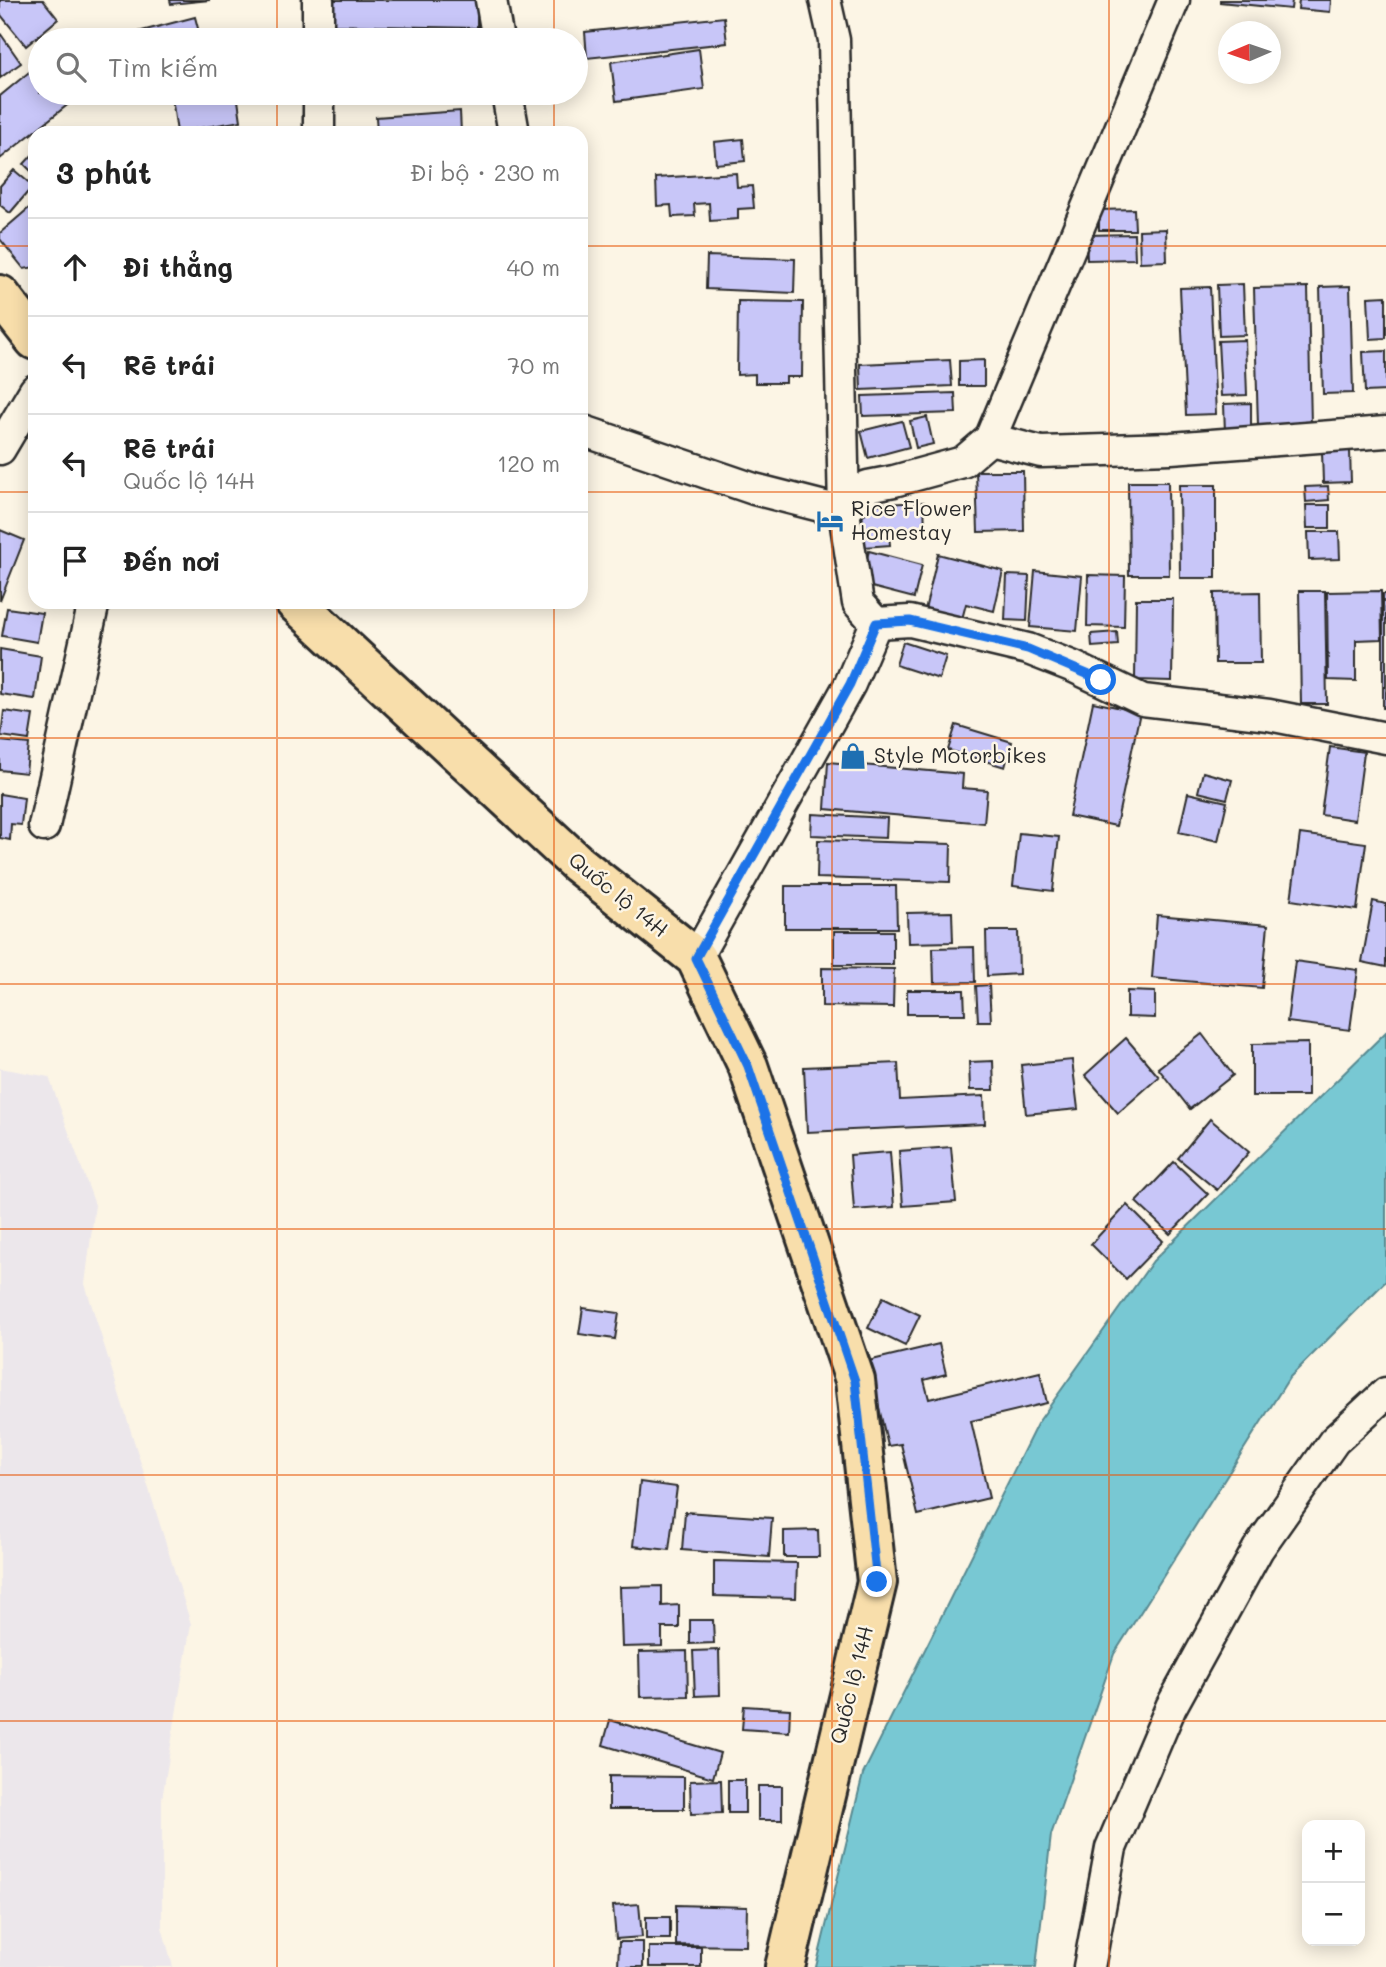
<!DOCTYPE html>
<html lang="vi">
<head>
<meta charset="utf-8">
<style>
  body { margin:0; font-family:Mali,sans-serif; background:#f6f6f6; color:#222 }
  .controls { position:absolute; right:21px; bottom:21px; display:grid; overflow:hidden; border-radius:14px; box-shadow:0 4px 18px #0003 }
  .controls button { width:63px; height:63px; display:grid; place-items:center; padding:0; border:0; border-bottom:2px solid #e0e0e0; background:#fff; color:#222; font:35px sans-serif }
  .compass { position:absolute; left:1218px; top:21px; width:63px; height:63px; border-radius:50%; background:#fff; box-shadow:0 4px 18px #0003; rotate:268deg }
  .stop { position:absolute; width:21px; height:21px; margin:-16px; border:5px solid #1a73e8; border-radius:50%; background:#fff }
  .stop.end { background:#1a73e8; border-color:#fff; box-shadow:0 2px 7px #0008 }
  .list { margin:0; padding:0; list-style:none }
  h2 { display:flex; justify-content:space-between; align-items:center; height:91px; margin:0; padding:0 28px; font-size:30px }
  h2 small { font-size:23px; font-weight:400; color:#767676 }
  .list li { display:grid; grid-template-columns:46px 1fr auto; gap:21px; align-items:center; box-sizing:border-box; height:98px; padding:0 28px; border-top:2px solid #e0e0e0 }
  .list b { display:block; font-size:26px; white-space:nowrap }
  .list p { margin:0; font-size:23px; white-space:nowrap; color:#767676 }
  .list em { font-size:23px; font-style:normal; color:#767676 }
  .icon { flex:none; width:38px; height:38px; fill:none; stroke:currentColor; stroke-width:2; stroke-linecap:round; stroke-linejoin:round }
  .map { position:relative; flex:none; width:1386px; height:1967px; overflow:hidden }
  .search { position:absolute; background:#fff; box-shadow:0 4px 18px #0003; left:28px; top:28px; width:560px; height:77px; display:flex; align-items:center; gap:18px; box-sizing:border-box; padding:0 24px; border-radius:38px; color:#767676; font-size:26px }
  .panel { position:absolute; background:#fff; box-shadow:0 4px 18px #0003; left:28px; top:126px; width:560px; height:483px; border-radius:21px }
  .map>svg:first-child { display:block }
  .built { fill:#ece7eb }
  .water { fill:#78c8d3; stroke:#598990; stroke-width:2 }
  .building { fill:#c8c6f8; stroke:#2b2b2b; stroke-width:2 }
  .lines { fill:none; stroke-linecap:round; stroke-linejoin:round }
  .street-casing { stroke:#2b2b2b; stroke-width:35 }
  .primary-casing { stroke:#2b2b2b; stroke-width:44 }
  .street { stroke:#fcf5e5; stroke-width:30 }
  .primary { stroke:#f8deab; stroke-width:38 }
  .route { stroke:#1a73e8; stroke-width:9 }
  .grid { fill:none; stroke:#e8590c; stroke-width:2; stroke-opacity:0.55 }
  .labels { text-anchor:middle; stroke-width:5; stroke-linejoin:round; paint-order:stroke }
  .poi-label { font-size:21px; fill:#2b2b2b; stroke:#fcf5e5; text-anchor:start }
  .street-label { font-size:21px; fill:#2b2b2b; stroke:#fcf5e5 }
</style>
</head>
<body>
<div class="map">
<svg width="1386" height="1967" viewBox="0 0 1386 1967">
  <rect width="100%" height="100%" fill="#fcf5e5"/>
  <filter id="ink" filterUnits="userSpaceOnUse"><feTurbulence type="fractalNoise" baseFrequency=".0143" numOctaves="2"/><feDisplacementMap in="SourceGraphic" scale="14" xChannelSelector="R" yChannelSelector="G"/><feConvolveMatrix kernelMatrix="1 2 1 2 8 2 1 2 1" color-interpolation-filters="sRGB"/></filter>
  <g filter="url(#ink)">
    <polygon class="built" points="0,1068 49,1077 95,1205 85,1284 191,1624 162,1799 162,1927 173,1967 0,1967"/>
    <polygon class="water" points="1386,1032 1386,1281 1289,1378 1114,1654 1051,1835 1036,1967 816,1967 863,1774 1037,1424 1153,1261"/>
    <g class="building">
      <polygon points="0,0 43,0 58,19 26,46 0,14"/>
      <polygon points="170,0 210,0 171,4"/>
      <polygon points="330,0 477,0 477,28 329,25"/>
      <polygon points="1220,0 1292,0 1291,9 1220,2"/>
      <polygon points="1299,0 1331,0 1330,12 1298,9"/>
      <polygon points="195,17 201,40 115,40 115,38"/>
      <polygon points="724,17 727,43 587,58 585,32"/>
      <polygon points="0,33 21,63 0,78"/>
      <polygon points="699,49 704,89 616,101 611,62"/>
      <polygon points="40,63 40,93 72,93 76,98 0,159 0,96"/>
      <polygon points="205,93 237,93 241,121 177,132 172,98"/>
      <polygon points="460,111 461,133 377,133 376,117"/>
      <polygon points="743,139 745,161 716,164 714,142"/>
      <polygon points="35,152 35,175 24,164"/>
      <polygon points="14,170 33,186 10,213 0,205 0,186"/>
      <polygon points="736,173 737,187 752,186 754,208 738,209 738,219 710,221 709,203 694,204 695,216 672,217 671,205 657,206 656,178"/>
      <polygon points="29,208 35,216 35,267 24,269 0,239 0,233"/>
      <polygon points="1134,209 1135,230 1099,230 1099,210"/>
      <polygon points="1166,229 1167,261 1140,262 1139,230"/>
      <polygon points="1134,234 1135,259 1087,260 1086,235"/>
      <polygon points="707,256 795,259 794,293 706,289"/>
      <polygon points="1243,284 1245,335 1219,336 1217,285"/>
      <polygon points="1350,286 1353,393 1323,394 1320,287"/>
      <polygon points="1210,287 1216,414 1186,415 1180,288"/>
      <polygon points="1308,287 1311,425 1258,426 1254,288"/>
      <polygon points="1386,296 1386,338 1370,339 1368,297"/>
      <polygon points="738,301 803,302 802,377 786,377 786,383 755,383 755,374 737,375"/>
      <polygon points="1245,340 1247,395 1221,396 1218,341"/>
      <polygon points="1386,351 1386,391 1365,392 1363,352"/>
      <polygon points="950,360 952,386 861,390 860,364"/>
      <polygon points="984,360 984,386 959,386 959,361"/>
      <polygon points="955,393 956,413 863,416 862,396"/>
      <polygon points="1251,403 1251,433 1225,433 1224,404"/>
      <polygon points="927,417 933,444 916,448 910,421"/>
      <polygon points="902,421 909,447 868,458 861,431"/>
      <polygon points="1322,451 1350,451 1351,482 1323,483"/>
      <polygon points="976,471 1023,471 1024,531 978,532"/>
      <polygon points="1128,482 1168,482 1169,575 1129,575"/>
      <polygon points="1179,485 1216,485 1216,578 1180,578"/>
      <polygon points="1328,486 1329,500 1306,502 1305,487"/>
      <polygon points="924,502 925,531 889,534 890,545 864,547 862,505"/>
      <polygon points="1306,505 1330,505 1330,528 1307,528"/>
      <polygon points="0,530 24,540 0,601"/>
      <polygon points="1308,532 1339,532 1340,559 1309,560"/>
      <polygon points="869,551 922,565 914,598 860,584"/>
      <polygon points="938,554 1003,571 994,611 966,604 962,619 925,610"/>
      <polygon points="1035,571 1082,576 1077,631 1030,627"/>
      <polygon points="1007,575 1029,576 1027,621 1005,620"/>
      <polygon points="1088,575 1125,576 1124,627 1087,626"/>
      <polygon points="1299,591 1325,591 1327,704 1301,704"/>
      <polygon points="1381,591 1382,639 1356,640 1356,681 1328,680 1327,592"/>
      <polygon points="1260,592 1261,663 1215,663 1214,593"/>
      <rect x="1383" y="594" width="3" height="114"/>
      <polygon points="1136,599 1173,599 1172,681 1135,680"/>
      <polygon points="7,608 42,613 37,642 2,636"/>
      <polygon points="1117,632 1118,645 1092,647 1091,634"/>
      <polygon points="903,642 946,656 939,679 896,665"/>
      <polygon points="0,649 41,656 35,699 0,694"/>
      <polygon points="1093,702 1140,712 1116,826 1069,816"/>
      <polygon points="4,711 33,715 29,740 1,736"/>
      <polygon points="956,725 1012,742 1005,767 948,750"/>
      <polygon points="0,741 29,744 26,773 0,770"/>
      <polygon points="1330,747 1364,752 1355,820 1321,815"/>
      <polygon points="828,762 963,774 962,788 987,790 984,823 825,809"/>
      <polygon points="1203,772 1232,780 1227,799 1198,792"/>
      <polygon points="1188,793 1227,802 1218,841 1179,832"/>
      <polygon points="0,794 24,798 21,825 11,824 10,840 0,838"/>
      <polygon points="812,814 887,818 886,838 811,835"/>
      <polygon points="1019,833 1059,837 1053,891 1013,886"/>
      <polygon points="1300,834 1366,843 1357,910 1291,900"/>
      <polygon points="818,840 951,844 950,882 817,878"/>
      <polygon points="785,886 896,886 897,928 785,928"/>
      <polygon points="1373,901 1386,904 1386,967 1362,962"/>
      <polygon points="952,912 953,942 908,943 907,913"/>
      <polygon points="1157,915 1268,925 1262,988 1152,978"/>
      <rect x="834" y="931" width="59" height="34"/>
      <polygon points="986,931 1018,931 1019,974 987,976"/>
      <polygon points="974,947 975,982 934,983 933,948"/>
      <polygon points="1295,961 1358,970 1350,1030 1287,1022"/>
      <polygon points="822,968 894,969 893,1007 822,1006"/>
      <polygon points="989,985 991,1021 978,1021 976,986"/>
      <polygon points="907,990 964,990 965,1014 907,1014"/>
      <polygon points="1127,991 1155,992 1155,1018 1127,1017"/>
      <polygon points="1202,1034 1233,1075 1190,1109 1158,1068"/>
      <polygon points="1126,1038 1159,1077 1118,1113 1085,1075"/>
      <polygon points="1308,1043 1308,1096 1252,1096 1252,1044"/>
      <polygon points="1072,1060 1078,1109 1026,1114 1021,1065"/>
      <polygon points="993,1061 994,1090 970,1090 969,1062"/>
      <polygon points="898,1063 900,1100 984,1096 985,1124 807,1132 804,1067"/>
      <polygon points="1210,1119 1249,1152 1217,1190 1178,1158"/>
      <polygon points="951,1147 956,1202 903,1206 899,1151"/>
      <polygon points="890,1152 894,1207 854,1210 850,1155"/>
      <polygon points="1174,1162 1208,1194 1170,1234 1136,1202"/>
      <polygon points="1127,1205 1163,1241 1126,1279 1091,1244"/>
      <polygon points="883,1297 920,1315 905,1346 868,1328"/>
      <polygon points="583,1308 619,1313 615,1339 579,1334"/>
      <polygon points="939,1344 946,1374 924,1380 929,1399 1040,1372 1047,1403 971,1421 989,1498 918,1515 901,1444 888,1446 868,1361"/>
      <polygon points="640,1482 677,1487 669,1550 633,1546"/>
      <polygon points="685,1512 772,1518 769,1557 682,1550"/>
      <polygon points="818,1530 819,1557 784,1557 784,1531"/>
      <polygon points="714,1561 797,1563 796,1598 714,1596"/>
      <polygon points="662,1586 662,1606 679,1605 679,1628 662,1628 662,1646 622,1647 620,1587"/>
      <polygon points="690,1620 713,1620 714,1643 690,1644"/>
      <polygon points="719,1650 720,1695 695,1696 693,1651"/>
      <polygon points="687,1651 688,1696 640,1697 639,1652"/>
      <polygon points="744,1706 790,1709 789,1732 742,1729"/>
      <polygon points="610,1720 720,1753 713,1778 603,1745"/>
      <polygon points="609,1776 684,1777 684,1809 609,1809"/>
      <polygon points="721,1780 722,1813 691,1814 690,1781"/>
      <rect x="728" y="1780" width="17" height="33"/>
      <rect x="758" y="1786" width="24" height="34"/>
      <polygon points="639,1904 642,1937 616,1939 613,1906"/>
      <polygon points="676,1905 747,1907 746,1946 676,1945"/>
      <rect x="646" y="1917" width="24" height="22"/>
      <polygon points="619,1942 643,1942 643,1967 618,1967"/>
      <rect x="649" y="1947" width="52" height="20"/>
    </g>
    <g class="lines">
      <defs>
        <g id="street">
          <polyline points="318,0 318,40"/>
          <polyline points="491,0 498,40"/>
          <polyline points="319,93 319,133"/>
          <polyline points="507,93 514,133"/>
          <polyline points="581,430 754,489 844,512"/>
          <polyline points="990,439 1041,452 1171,448 1386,432"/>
          <polyline points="0,449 35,390"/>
          <polyline points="844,512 868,486 894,481 963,462 990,439 1174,0"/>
          <polyline points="876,623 910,621 1028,649 1074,667 1143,700 1269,715 1386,738"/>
          <polyline points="44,826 94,602"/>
          <polyline points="696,958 850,684 876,623 858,603 844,512 834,40 825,0"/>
          <polyline points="1089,1967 1111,1848 1171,1707 1258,1549 1334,1441 1386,1393"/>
        </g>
        <g id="primary">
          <polyline points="0,295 35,340"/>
          <polyline points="295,602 578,864 696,958 748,1066 855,1380 877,1582 785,1967"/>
        </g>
      </defs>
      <use href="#street" class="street-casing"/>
      <use href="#primary" class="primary-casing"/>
      <use href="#street" class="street"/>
      <use href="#primary" class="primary"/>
    </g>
  </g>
  <g class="lines" filter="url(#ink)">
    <polyline class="route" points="877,1582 855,1381 748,1066 696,958 850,684 876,623 910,621 1028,649 1101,680"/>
  </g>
  <path class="grid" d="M277,0V40M554,0V40M832,0V1967M1109,0V1967M277,93V133M554,93V133M0,246H35M581,246H1386M0,492H35M581,492H1386M277,602V1967M554,602V1967M0,738H1386M0,984H1386M0,1229H1386M0,1475H1386M0,1721H1386"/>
  <defs>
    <symbol id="hotel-bare" viewBox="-9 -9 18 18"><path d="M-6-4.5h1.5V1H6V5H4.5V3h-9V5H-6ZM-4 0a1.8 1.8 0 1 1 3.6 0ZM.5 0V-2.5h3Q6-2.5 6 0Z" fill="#1f6fb2" stroke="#fcf5e5" stroke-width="2.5" paint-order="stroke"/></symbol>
    <symbol id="shop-bare" viewBox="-9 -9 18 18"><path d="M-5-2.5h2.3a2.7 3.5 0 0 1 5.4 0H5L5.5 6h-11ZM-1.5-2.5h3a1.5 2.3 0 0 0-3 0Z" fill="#1f6fb2" stroke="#fcf5e5" stroke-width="2.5" paint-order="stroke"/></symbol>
  </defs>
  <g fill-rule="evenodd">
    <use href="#hotel-bare" x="811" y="502" width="38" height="38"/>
    <use href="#shop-bare" x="834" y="737" width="38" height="38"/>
  </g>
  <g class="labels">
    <g class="poi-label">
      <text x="851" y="516">Rice Flower<tspan x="851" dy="24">Homestay</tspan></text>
      <text x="874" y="763">Style Motorbikes</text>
    </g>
    <g class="street-label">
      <text transform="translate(618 895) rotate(39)" y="7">Quốc lộ 14H</text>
      <text transform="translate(852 1685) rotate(-76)" y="7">Quốc lộ 14H</text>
    </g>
  </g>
</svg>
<div class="controls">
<button>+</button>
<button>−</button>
</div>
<svg class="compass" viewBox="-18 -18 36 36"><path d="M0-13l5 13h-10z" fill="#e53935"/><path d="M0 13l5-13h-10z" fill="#767676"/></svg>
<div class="stop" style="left:1101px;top:680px"></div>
<div class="stop end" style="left:877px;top:1582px"></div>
<div class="search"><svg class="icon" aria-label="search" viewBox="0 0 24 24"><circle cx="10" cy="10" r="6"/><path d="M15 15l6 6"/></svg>Tìm kiếm</div>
<section class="panel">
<h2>3 phút<small>Đi bộ · 230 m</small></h2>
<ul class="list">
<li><svg class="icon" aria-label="ahead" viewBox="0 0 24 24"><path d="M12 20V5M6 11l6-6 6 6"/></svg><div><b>Đi thẳng</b></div><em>40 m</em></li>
<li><svg class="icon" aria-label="left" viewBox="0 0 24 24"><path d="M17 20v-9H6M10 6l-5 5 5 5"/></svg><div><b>Rẽ trái</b></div><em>70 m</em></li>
<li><svg class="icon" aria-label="left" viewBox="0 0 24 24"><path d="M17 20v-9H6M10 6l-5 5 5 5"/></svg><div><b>Rẽ trái</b><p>Quốc lộ 14H</p></div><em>120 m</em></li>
<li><svg class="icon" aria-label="arrive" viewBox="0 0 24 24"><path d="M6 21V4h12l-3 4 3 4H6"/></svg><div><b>Đến nơi</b></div></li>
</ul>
</section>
</div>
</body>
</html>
